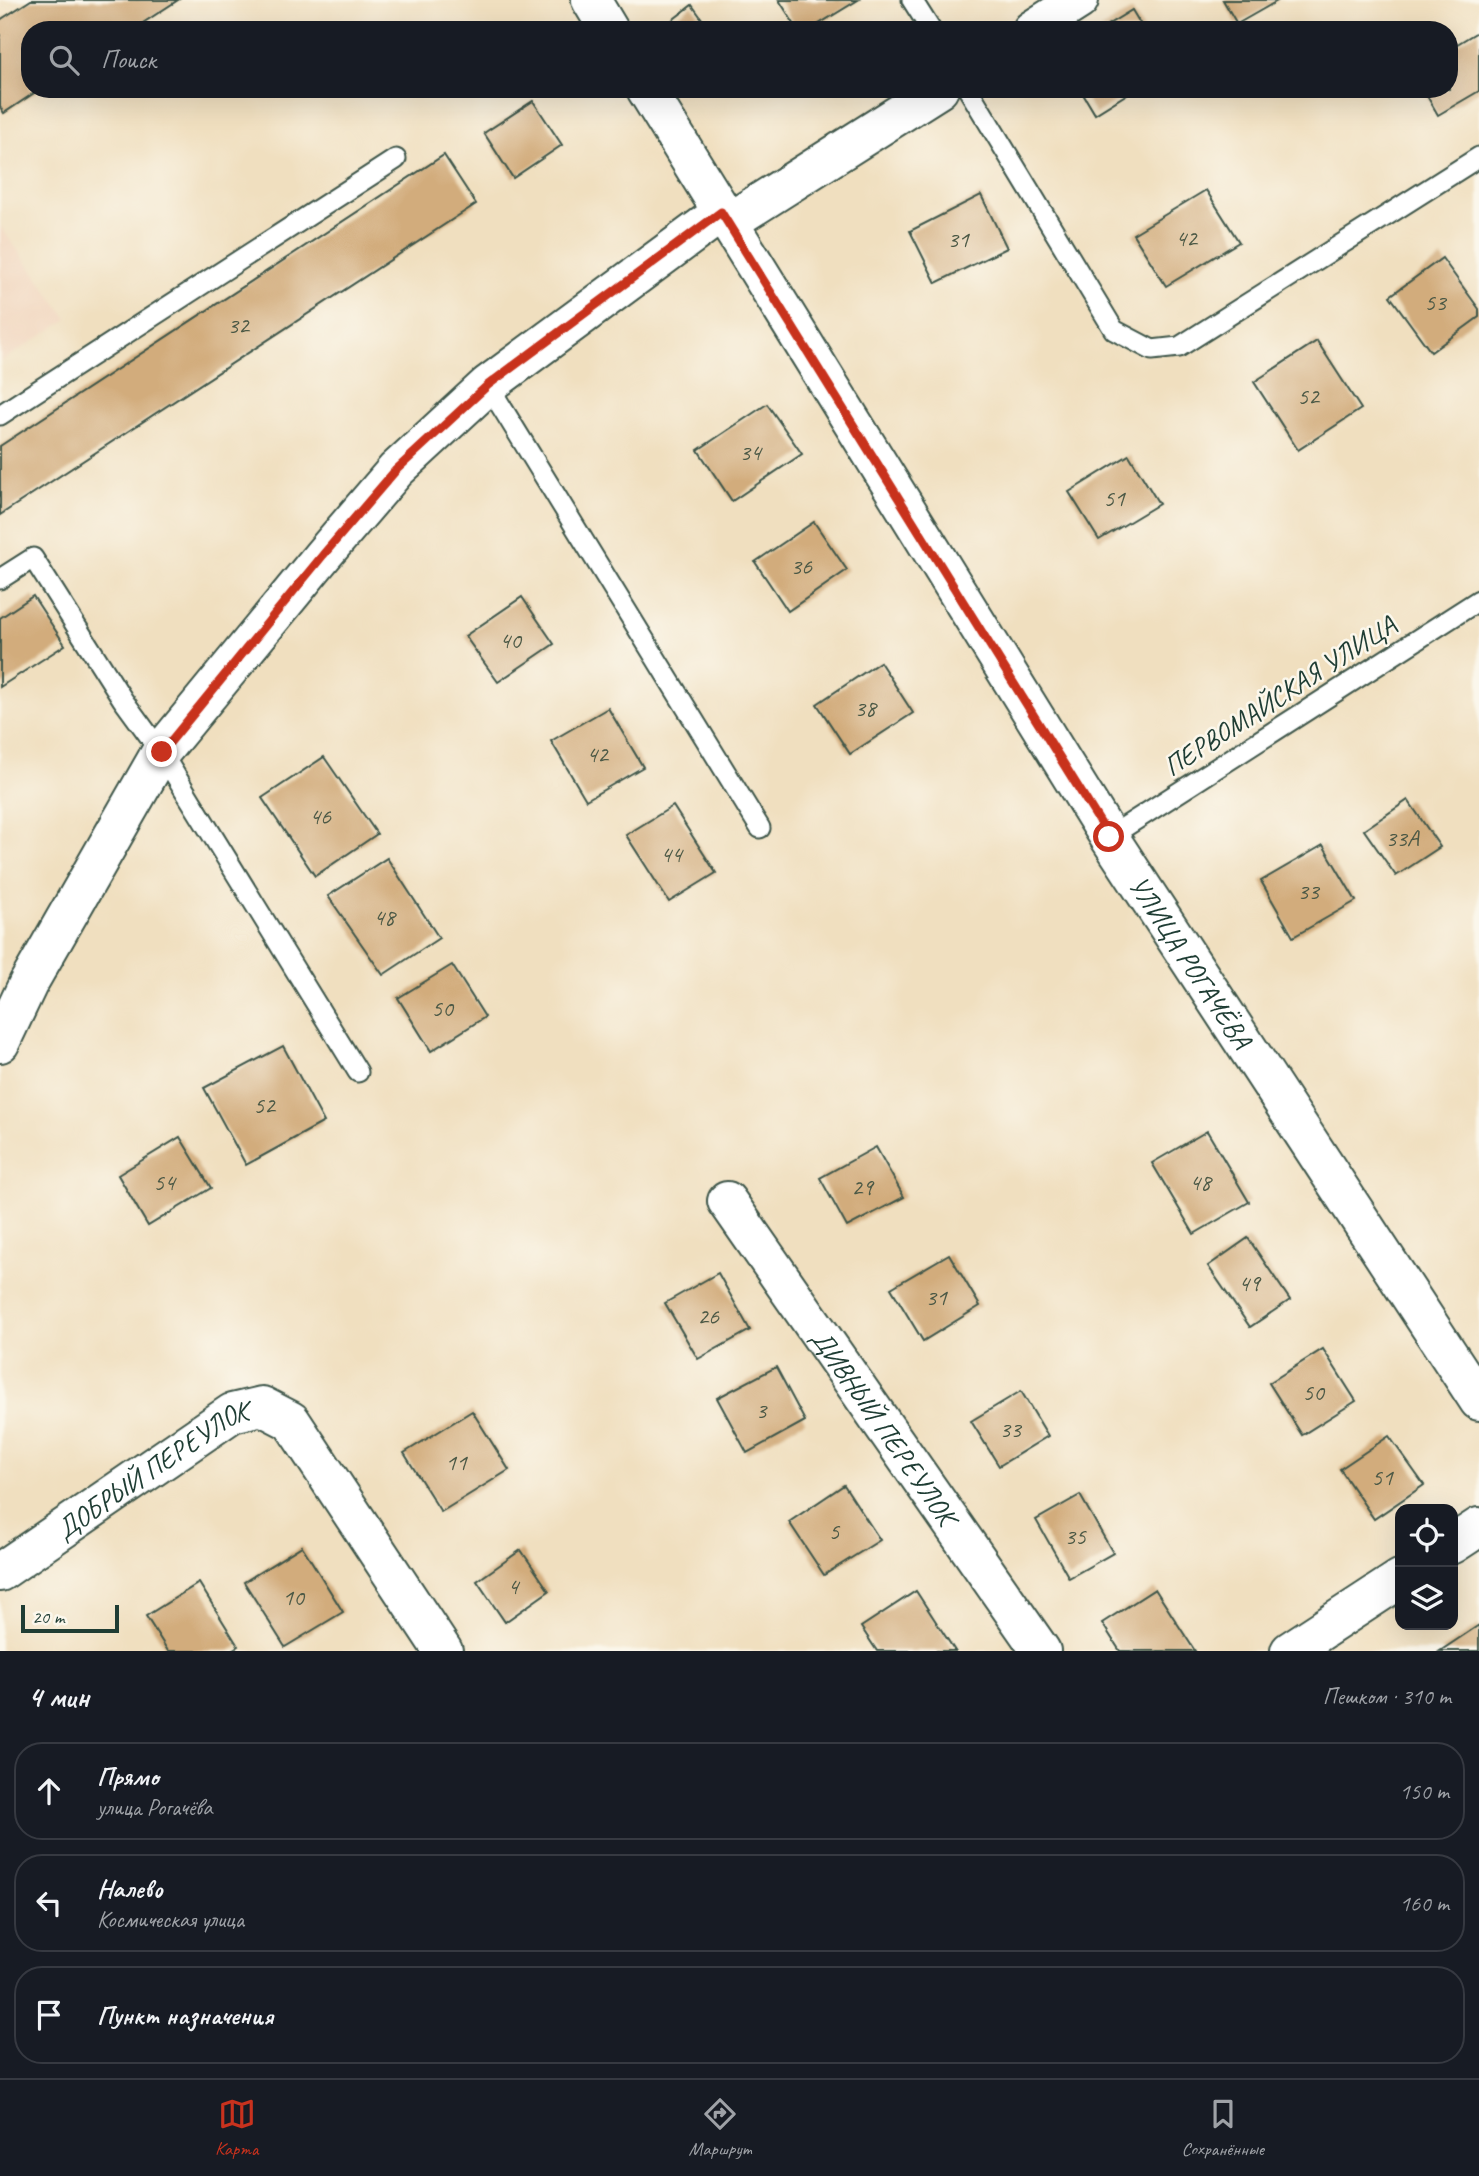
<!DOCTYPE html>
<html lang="ru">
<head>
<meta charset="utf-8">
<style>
  body { margin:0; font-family:Caveat,sans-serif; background:#242831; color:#f1f3f6 }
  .controls { position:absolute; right:21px; bottom:21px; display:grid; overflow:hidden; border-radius:14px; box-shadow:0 7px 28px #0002 }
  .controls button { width:63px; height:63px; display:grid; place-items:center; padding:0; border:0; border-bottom:2px solid #363941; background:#171b24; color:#f1f3f6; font:35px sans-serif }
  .scale { position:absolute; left:21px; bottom:18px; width:98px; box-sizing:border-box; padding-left:7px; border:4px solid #1f3d34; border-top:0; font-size:19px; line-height:24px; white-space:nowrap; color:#1f3d34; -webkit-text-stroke:5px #fbf7ec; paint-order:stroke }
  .stop { position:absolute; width:21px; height:21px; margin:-16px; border:5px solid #c8321e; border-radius:50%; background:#fff }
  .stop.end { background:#c8321e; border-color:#fff; box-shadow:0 2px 7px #0008 }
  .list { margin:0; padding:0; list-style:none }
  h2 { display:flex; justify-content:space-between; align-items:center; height:91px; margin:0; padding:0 28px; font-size:30px }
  h2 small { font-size:23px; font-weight:400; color:#9ea1a6 }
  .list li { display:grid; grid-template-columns:46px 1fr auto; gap:21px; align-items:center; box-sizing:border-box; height:98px; margin:0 14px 14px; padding:0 14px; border:2px solid #363941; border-radius:28px }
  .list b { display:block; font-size:26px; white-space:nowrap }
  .list p { margin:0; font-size:23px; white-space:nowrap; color:#9ea1a6 }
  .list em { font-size:23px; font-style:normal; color:#9ea1a6 }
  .icon { flex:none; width:38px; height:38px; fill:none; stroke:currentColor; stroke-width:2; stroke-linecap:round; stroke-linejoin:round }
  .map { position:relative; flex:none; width:1479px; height:1651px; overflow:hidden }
  .search { position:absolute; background:#171b24; box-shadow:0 7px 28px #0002; left:21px; right:21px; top:21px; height:77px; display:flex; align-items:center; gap:18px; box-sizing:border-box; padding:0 24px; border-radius:28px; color:#9ea1a6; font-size:26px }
  .sheet { height:427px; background:#171b24 }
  nav { display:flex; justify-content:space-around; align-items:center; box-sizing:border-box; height:98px; border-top:2px solid #363941; background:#171b24; font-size:19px; color:#9ea1a6 }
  nav a { display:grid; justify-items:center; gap:4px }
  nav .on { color:#c8321e }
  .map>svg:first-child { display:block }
  .built { fill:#f1d5bd }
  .building { fill:#d2ac7c }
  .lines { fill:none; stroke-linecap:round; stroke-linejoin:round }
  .service-casing { stroke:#3e5549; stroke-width:23 }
  .minor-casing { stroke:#3e5549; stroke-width:42 }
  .tertiary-casing { stroke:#3e5549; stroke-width:42 }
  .service { stroke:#fff; stroke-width:19 }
  .minor { stroke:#fff; stroke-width:38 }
  .tertiary { stroke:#fff; stroke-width:38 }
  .route { stroke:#c8321e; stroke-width:9 }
  .labels { text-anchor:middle; stroke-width:5; stroke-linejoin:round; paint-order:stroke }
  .number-label { font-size:24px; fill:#4c5946 }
  .street-label { font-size:28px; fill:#1f3d34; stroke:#fbf7ec }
</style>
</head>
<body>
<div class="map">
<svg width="1479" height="1651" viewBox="0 0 1479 1651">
  <rect width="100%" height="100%" fill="#fbf7ec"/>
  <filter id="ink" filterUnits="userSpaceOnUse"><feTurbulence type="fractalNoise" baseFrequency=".0143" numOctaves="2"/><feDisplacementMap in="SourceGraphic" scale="14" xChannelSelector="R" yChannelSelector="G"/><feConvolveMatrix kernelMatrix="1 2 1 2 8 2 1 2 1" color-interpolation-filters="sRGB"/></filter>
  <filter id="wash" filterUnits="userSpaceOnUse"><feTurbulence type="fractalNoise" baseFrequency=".00686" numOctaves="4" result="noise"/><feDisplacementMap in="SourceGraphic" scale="28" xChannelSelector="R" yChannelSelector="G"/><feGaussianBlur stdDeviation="1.57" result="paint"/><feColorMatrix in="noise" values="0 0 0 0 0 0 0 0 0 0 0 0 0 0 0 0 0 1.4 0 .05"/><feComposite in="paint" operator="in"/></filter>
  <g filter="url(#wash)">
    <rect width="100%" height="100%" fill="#f0dfbf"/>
    <polygon class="built" points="0,226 68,319 0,362"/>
    <g id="blocks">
      <g class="building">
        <polygon points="31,0 178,0 132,30 30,30 30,89 40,89 4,113 0,107 0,20"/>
        <polygon points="779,0 858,0 809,30 798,30"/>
        <polygon points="1223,0 1279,0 1237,24"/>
        <polygon points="692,5 710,30 663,30 662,28"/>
        <polygon points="1132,10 1144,30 1099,30"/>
        <polygon points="1479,31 1479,91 1438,115 1423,89 1449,89 1449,49"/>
        <polygon points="1080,89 1135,89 1095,114"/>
        <polygon points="533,101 562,145 513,178 484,133"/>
        <polygon points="444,155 476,204 0,515 0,446"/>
        <polygon points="1206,190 1239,242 1166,286 1133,234"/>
        <polygon points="981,195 1007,248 936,283 910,231"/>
        <polygon points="1442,258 1479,309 1479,317 1431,352 1390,296"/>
        <polygon points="1317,341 1361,409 1298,450 1254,382"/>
        <polygon points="767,404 802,454 732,501 698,450"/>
        <polygon points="1129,455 1159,504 1099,540 1069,492"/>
        <polygon points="814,522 847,570 788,611 755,562"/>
        <polygon points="33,596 65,645 0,687 0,618"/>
        <polygon points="522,597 554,644 498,682 465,636"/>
        <polygon points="880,662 913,713 850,754 817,704"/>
        <polygon points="608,708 643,767 586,800 551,741"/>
        <polygon points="324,757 377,834 315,876 262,798"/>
        <polygon points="1408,800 1440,847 1396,876 1364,830"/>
        <polygon points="673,806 716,873 669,902 626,835"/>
        <polygon points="1323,845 1356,901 1293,937 1261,881"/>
        <polygon points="387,858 439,938 383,975 328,896"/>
        <polygon points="452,965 485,1017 431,1051 398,998"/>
        <polygon points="283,1046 324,1122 246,1165 204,1088"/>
        <polygon points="1207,1131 1249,1202 1194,1234 1152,1163"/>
        <polygon points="180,1137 211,1188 148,1226 118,1175"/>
        <polygon points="876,1147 904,1197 847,1227 820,1178"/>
        <polygon points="1248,1238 1290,1300 1250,1327 1208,1266"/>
        <polygon points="949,1254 980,1306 923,1341 891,1288"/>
        <polygon points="718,1273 750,1330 698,1359 665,1303"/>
        <polygon points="1323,1349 1356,1401 1302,1435 1269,1383"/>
        <polygon points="776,1367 805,1421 747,1453 717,1398"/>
        <polygon points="1021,1391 1048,1436 999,1466 971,1421"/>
        <polygon points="472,1411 509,1470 441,1512 404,1453"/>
        <polygon points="1389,1436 1424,1485 1374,1519 1340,1469"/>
        <polygon points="844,1485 880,1540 824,1575 789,1522"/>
        <polygon points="1080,1495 1113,1553 1069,1578 1036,1520"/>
        <polygon points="302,1546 343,1612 285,1647 244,1582"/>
        <polygon points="521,1550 549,1591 505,1622 477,1581"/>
        <polygon points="199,1583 238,1646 230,1651 168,1651 146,1616"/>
        <polygon points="1155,1589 1195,1651 1120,1651 1102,1623"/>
        <polygon points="916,1591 955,1651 877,1651 861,1627"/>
        <polygon points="1479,1625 1479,1651 1440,1651"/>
      </g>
    </g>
  </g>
  <g filter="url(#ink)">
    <use href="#blocks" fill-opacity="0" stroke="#3e5549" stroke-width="2"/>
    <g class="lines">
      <defs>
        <g id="service">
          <polyline points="912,0 931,30"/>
          <polyline points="968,89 1114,330 1152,350 1179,347 1479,157"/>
          <polyline points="488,385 760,828"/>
          <polyline points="0,415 396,159"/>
          <polyline points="0,579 33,558 123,700 161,752 358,1072"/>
          <polyline points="1109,837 1479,600"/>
        </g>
        <g id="minor">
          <polyline points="1032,30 1079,0"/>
          <polyline points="729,222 939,89"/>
          <path id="s1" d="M727,1201L1041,1651"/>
          <polyline points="1453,1544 1479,1527"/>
          <path id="s2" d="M0,1572L232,1413L262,1406L291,1421L443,1651"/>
          <polyline points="1290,1651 1400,1579"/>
        </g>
        <g id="tertiary">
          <polyline points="591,0 609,30"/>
          <path id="s3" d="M646,89L1109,837L1479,1401"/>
          <polyline points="0,1043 28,984 161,752 323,555 396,470 488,385 721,213"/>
        </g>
      </defs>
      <use href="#service" class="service-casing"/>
      <use href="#minor" class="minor-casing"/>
      <use href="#tertiary" class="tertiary-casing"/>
      <use href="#service" class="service"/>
      <use href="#minor" class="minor"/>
      <use href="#tertiary" class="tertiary"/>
    </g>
  </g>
  <g class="lines" filter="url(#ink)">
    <polyline class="route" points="162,752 323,555 396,470 488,385 721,212 1109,837"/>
  </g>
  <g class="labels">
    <g class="number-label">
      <text x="1186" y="246">42</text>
      <text x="958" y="247">31</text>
      <text x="1435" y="310">53</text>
      <text x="238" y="333">32</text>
      <text x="1308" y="404">52</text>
      <text x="750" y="460">34</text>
      <text x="1114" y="506">51</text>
      <text x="801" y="574">36</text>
      <text x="510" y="648">40</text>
      <text x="865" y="716">38</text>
      <text x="597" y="762">42</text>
      <text x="320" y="824">46</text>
      <text x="1402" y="846">33А</text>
      <text x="671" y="862">44</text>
      <text x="1308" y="899">33</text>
      <text x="384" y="925">48</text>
      <text x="442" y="1016">50</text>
      <text x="264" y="1113">52</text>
      <text x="164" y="1190">54</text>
      <text x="1200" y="1190">48</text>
      <text x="862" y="1195">29</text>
      <text x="1249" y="1291">49</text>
      <text x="936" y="1305">31</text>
      <text x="708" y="1324">26</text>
      <text x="1313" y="1400">50</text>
      <text x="761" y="1418">3</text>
      <text x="1010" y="1437">33</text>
      <text x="456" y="1470">11</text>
      <text x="1382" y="1485">51</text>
      <text x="834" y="1539">5</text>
      <text x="1075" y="1544">35</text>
      <text x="513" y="1594">4</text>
      <text x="293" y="1605">10</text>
    </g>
    <g class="street-label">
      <text transform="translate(1279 695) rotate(-33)" y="10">ПЕРВОМАЙСКАЯ УЛИЦА</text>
      <text dy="10" stroke="none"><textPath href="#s3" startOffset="1029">УЛИЦА РОГАЧЁВА</textPath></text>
      <text dy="10" stroke="none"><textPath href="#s1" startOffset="275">ДИВНЫЙ ПЕРЕУЛОК</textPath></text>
      <text dy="10" stroke="none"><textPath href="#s2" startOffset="184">ДОБРЫЙ ПЕРЕУЛОК</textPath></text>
    </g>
  </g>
</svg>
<div class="controls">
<button><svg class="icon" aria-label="locate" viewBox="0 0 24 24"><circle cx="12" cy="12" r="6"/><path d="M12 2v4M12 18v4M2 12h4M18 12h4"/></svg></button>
<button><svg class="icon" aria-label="layers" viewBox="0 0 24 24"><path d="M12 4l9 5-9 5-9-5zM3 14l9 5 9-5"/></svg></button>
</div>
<div class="scale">20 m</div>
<div class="stop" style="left:1109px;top:837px"></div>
<div class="stop end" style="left:162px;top:752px"></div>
<div class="search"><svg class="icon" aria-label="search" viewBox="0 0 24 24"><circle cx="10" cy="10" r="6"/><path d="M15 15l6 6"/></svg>Поиск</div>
</div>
<section class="sheet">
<h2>4 мин<small>Пешком · 310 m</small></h2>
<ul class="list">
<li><svg class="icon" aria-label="ahead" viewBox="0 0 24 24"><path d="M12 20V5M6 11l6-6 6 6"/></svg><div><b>Прямо</b><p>улица Рогачёва</p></div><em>150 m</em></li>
<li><svg class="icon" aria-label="left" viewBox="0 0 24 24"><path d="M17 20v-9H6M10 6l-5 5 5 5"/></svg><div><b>Налево</b><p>Космическая улица</p></div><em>160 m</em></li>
<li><svg class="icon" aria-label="arrive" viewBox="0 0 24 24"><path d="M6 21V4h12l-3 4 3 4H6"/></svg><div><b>Пункт назначения</b></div></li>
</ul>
</section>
<nav>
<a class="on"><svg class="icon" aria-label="map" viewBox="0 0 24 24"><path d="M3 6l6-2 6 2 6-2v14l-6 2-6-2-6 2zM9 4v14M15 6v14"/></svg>Карта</a>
<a><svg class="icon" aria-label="directions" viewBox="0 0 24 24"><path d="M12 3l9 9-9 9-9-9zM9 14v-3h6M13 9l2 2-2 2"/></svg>Маршрут</a>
<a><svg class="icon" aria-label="saved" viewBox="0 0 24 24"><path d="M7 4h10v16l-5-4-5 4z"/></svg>Сохранённые</a>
</nav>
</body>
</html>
